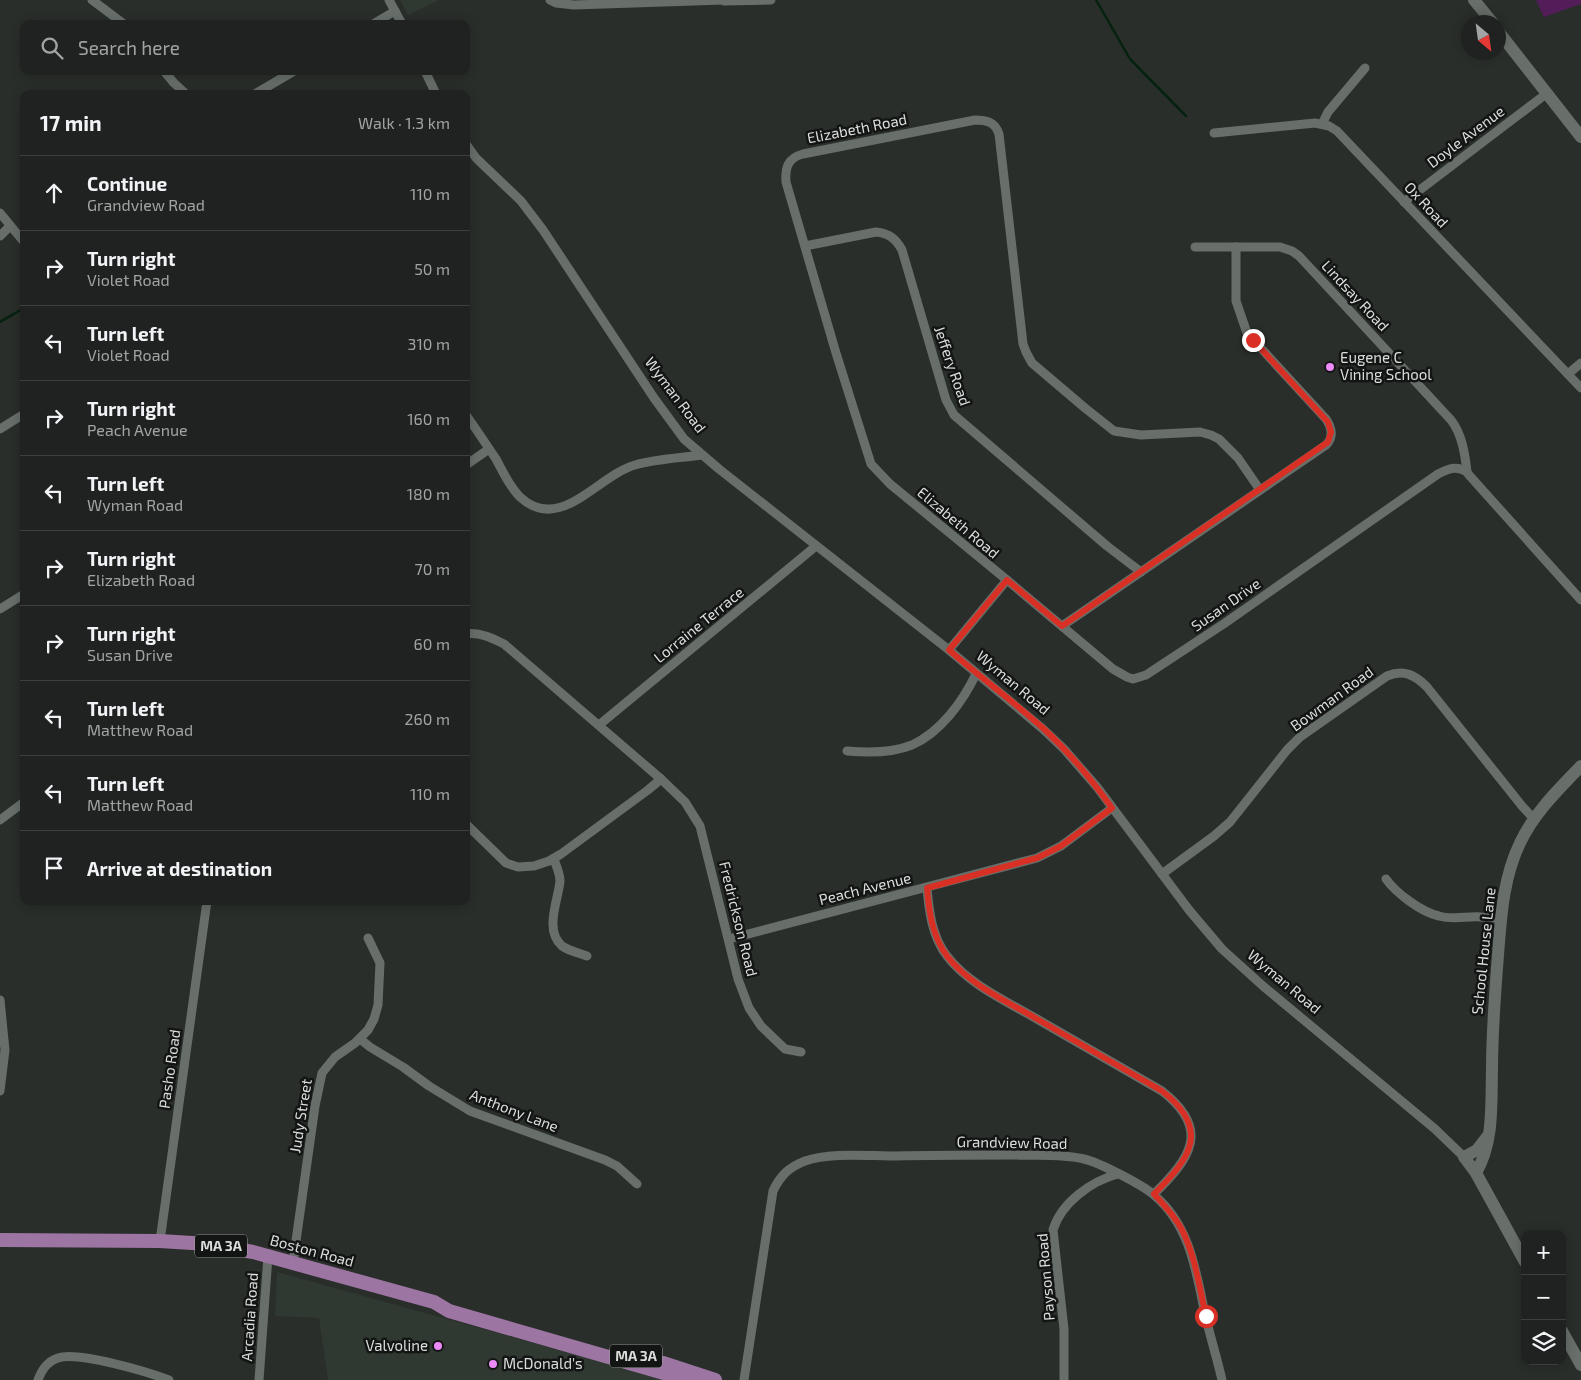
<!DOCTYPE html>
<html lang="en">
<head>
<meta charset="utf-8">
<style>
  body { margin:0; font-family:"Exo 2",sans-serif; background:#272a29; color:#f1f3f6 }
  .controls { position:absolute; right:15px; bottom:15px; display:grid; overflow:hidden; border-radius:10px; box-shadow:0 2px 12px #0003 }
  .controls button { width:45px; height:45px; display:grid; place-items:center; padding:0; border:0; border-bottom:1px solid #3c3f3e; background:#1f2220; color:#f1f3f6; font:25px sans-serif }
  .compass { position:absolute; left:1461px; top:15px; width:45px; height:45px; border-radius:50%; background:#1f2220; box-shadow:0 2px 12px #0003; rotate:151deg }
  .stop { position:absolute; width:15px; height:15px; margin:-11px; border:4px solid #d93025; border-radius:50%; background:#fff }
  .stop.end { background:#d93025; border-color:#fff; box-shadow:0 1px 5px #0008 }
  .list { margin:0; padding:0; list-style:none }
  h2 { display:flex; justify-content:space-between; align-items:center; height:65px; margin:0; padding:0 20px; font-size:21px }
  h2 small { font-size:16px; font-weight:400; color:#a1a4a5 }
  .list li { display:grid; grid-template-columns:32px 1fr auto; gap:15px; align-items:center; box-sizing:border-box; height:75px; padding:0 20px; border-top:1px solid #3c3f3e }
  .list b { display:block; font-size:19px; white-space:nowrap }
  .list p { margin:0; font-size:16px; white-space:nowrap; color:#a1a4a5 }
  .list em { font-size:16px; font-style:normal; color:#a1a4a5 }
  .icon { flex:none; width:28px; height:28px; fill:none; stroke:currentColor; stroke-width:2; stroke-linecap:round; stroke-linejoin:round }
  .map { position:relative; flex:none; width:1581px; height:1380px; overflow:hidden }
  .search { position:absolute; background:#1f2220; box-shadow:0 2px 12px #0003; left:20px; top:20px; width:450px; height:55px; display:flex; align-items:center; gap:12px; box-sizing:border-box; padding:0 18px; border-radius:10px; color:#a1a4a5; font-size:19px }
  .panel { position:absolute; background:#1f2220; box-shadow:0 2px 12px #0003; left:20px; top:90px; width:450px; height:815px; border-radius:10px }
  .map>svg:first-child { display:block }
  .built { fill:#2f3931 }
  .green { fill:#531d59 }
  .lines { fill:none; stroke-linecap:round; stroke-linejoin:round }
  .stream { stroke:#05220f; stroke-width:2.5 }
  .street { stroke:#686e69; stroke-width:9 }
  .secondary { stroke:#686e69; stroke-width:12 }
  .primary { stroke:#9d75a3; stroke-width:14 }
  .route { stroke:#d93025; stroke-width:6 }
  .poi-dot { fill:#ed8cf9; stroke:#131514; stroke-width:2 }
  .labels { text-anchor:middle; stroke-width:5; stroke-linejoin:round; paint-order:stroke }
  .shield { fill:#131514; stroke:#9fa29f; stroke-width:1 }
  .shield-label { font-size:14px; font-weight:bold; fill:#dbdedb }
  .street-label { font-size:15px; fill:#dbdedb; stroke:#131514 }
  .poi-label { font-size:15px; fill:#dbdedb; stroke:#131514; text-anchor:start }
</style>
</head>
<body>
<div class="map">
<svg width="1581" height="1380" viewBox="0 0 1581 1380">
  <rect width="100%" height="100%" fill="#292e2a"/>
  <g class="built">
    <polygon points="400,0 439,0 408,15"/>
    <polygon points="277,1272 667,1380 328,1380 319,1318 275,1316"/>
  </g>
  <polygon class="green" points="1536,0 1581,0 1581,4 1544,17"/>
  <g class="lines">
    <g class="stream">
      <polyline points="1096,0 1130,59 1186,116"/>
      <polyline points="0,322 24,308"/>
    </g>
    <g class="street">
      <polyline points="92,0 124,24"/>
      <polyline points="389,0 402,24"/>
      <polyline points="550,0 556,3 574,5 724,0"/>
      <polyline points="724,1 771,0"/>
      <polyline points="373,24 395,11"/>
      <polyline points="164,71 174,83 186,94"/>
      <polyline points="425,71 436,94"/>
      <polyline points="255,94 294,71"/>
      <polyline points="1322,124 1328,112 1365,68"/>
      <polyline points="1214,133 1315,123 1329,126 1337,131 1581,388"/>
      <polyline points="466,144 476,158 521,201 543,230 654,398 684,439 719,469 949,650 1043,729 1064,749 1097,787 1189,910 1222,949 1263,986 1435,1129 1464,1157"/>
      <polyline points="1404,202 1546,94"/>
      <polyline points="0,213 24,242"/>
      <polyline points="0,236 10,226"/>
      <path d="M805,246L876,232C889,233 896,239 902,250L946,400L954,415L1107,546L1141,572"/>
      <path d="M1195,247H1280L1292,251L1299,256L1451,420C1462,434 1465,454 1467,472L1469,475L1581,600"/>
      <polyline points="1568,374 1581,363"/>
      <path d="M466,415C476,429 486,444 496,459C503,472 509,486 520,497C560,534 597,476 635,465C656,459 680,458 702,455"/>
      <polyline points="0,429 24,414"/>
      <polyline points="466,465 489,449"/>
      <path d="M1007,580L1113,669L1127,677L1133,679L1146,675L1225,623L1438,474C1448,469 1456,465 1467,472"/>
      <polyline points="0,609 24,594"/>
      <path d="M1062,626L1326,445C1334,437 1332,428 1326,419L1247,333L1236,301V247"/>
      <path d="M466,634C480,632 492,638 504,644L661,779L685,802L700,826L738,979L749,1008L761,1026L785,1049L801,1052"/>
      <path d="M949,650L1007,580L890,484L871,464L836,353L786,182C785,167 788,158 803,154L975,120C987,120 995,122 999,134L1023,344L1026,352L1032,363L1085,408L1114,431L1141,435L1200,432L1211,435L1219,439L1238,458L1260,490"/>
      <polyline points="599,725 816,546"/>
      <path d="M847,751C868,753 892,753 912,745C941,732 963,701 976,674"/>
      <polyline points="0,820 24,802"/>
      <polyline points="466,824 506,863 518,867 534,866 549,861 561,854 648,790 661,779"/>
      <path d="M554,859C556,866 560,873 560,881C558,901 544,930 562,946C569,951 579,953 587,956"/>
      <path d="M1162,874L1214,836L1230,822L1287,750L1300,737L1387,676C1404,669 1415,675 1427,687L1522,806L1534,819"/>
      <path d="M1386,879C1396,893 1421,912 1439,916C1453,920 1467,916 1481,917C1488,917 1494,918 1501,919"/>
      <path d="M927,888C929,911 932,937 947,956C968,984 1008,1002 1037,1019C1079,1043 1121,1067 1162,1091C1211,1129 1191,1158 1154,1194"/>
      <polyline points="729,939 1037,858 1061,846 1112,808"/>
      <polyline points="0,1000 5,1050 0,1091"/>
      <polyline points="360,1039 370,1047 403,1067 429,1086 470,1111 605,1160 617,1166 637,1184"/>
      <polyline points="160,1241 207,901"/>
      <polyline points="293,1262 315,1106 322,1073 335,1057 355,1043 368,1030 374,1019 378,1005 380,963 368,938"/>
      <path d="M38,1380C42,1369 47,1362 58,1358C78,1351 148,1372 169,1380"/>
      <polyline points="259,1380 268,1256"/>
      <path d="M744,1380L773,1191C780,1176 789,1167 805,1161C830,1152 868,1156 895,1156C935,1155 976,1155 1016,1155C1038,1156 1062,1154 1084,1159C1098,1162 1143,1185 1154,1195C1190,1225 1196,1271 1205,1314C1210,1336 1217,1358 1222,1380"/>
      <path d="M1064,1380V1329L1053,1230C1061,1203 1091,1181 1118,1174"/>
    </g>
    <g class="secondary">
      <polyline points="1474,0 1492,22"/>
      <polyline points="1498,31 1581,137"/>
      <polyline points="1487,1137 1477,1150 1464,1157 1476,1173 1525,1262"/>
      <path d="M1476,1173C1494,1142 1491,1105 1492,1069C1492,1031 1495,993 1498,955C1501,917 1503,878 1520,843C1534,813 1558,790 1581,766"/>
      <polyline points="1562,1331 1581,1365"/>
    </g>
    <g class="primary">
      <polyline points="0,1240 160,1241 208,1244 253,1252 434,1302 449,1311 688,1380"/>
      <polyline points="663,1363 715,1380"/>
    </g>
  </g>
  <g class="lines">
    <path class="route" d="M1206,1316C1199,1286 1195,1254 1181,1228C1174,1215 1164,1205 1154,1194C1191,1158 1211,1129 1162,1091C1121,1067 1079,1043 1037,1019C1008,1002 968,984 947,956C932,936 929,911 927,888L1037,858L1061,846L1112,808C1092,780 1070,753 1044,729C1013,701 980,677 949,650L1007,580L1062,626L1328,442L1331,432L1328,422L1253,340"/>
  </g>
  <g class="poi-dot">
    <circle cx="1330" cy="367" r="5"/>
    <circle cx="438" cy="1346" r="5"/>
    <circle cx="493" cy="1364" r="5"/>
  </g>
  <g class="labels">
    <g class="shield">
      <rect x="195" y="1234.5" width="52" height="23" rx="4"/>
      <rect x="610" y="1344.5" width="52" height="23" rx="4"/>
    </g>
    <g class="shield-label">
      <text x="221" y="1251">MA 3A</text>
      <text x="636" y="1361">MA 3A</text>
    </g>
    <g class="street-label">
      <text transform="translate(857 129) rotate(-11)" y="5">Elizabeth Road</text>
      <text transform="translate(1466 137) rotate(-37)" y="5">Doyle Avenue</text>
      <text transform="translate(1426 205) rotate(47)" y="5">Ox Road</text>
      <text transform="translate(1355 296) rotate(47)" y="5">Lindsay Road</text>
      <text transform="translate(952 366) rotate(71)" y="5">Jeffery Road</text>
      <text transform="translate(675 395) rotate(53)" y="5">Wyman Road</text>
      <text transform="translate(958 523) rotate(40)" y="5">Elizabeth Road</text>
      <text transform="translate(1226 605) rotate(-35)" y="5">Susan Drive</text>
      <text transform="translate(699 625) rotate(-39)" y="5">Lorraine Terrace</text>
      <text transform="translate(1013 683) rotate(40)" y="5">Wyman Road</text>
      <text transform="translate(1332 699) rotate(-36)" y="5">Bowman Road</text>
      <text transform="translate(865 889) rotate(-14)" y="5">Peach Avenue</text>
      <text transform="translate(738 919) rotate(76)" y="5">Fredrickson Road</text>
      <text transform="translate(1484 951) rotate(-84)" y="5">School House Lane</text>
      <text transform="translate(1284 982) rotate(40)" y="5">Wyman Road</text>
      <text transform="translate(170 1069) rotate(-82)" y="5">Pasho Road</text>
      <text transform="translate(514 1111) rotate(21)" y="5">Anthony Lane</text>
      <text transform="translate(301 1116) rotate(-81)" y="5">Judy Street</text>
      <text transform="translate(1012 1143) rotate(1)" y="5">Grandview Road</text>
      <text transform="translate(312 1251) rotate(15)" y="5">Boston Road</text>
      <text transform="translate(1046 1277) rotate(-95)" y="5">Payson Road</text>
      <text transform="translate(250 1317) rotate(-86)" y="5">Arcadia Road</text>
    </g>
    <g class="poi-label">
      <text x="1340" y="363">Eugene C<tspan x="1340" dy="17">Vining School</tspan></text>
      <text x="428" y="1351" text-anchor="end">Valvoline</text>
      <text x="503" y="1369">McDonald's</text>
    </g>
  </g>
</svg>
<div class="controls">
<button>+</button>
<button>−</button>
<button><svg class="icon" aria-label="layers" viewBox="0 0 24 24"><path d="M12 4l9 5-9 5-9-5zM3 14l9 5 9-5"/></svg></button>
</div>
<svg class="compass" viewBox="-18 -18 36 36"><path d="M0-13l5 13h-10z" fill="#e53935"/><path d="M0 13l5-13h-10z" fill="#a1a4a5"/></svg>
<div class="stop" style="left:1206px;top:1316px"></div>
<div class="stop end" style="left:1253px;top:340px"></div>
<div class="search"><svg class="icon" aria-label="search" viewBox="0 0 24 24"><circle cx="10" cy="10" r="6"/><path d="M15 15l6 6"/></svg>Search here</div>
<section class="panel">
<h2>17 min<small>Walk · 1.3 km</small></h2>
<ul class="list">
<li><svg class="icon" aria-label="ahead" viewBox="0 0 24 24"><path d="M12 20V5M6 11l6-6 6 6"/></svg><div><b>Continue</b><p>Grandview Road</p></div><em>110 m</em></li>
<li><svg class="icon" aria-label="right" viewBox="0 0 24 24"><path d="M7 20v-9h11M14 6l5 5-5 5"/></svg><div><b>Turn right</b><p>Violet Road</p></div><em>50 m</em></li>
<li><svg class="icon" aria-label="left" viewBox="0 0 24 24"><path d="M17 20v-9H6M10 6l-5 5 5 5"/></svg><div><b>Turn left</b><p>Violet Road</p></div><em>310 m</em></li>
<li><svg class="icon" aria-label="right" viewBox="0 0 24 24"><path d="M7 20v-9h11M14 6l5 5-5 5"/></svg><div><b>Turn right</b><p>Peach Avenue</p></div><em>160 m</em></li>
<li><svg class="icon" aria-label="left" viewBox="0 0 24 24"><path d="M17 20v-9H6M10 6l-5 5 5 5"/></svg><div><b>Turn left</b><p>Wyman Road</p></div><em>180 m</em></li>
<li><svg class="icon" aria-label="right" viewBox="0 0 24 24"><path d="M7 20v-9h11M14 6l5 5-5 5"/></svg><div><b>Turn right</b><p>Elizabeth Road</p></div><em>70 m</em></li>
<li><svg class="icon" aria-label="right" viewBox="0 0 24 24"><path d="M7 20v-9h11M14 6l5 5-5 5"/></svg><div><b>Turn right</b><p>Susan Drive</p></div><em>60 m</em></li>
<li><svg class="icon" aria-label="left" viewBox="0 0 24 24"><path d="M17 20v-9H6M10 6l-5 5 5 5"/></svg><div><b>Turn left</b><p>Matthew Road</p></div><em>260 m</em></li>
<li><svg class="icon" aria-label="left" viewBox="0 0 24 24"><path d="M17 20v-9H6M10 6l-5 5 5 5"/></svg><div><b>Turn left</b><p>Matthew Road</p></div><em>110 m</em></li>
<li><svg class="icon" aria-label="arrive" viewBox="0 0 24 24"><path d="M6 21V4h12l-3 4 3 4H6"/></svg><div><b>Arrive at destination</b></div></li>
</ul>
</section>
</div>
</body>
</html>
